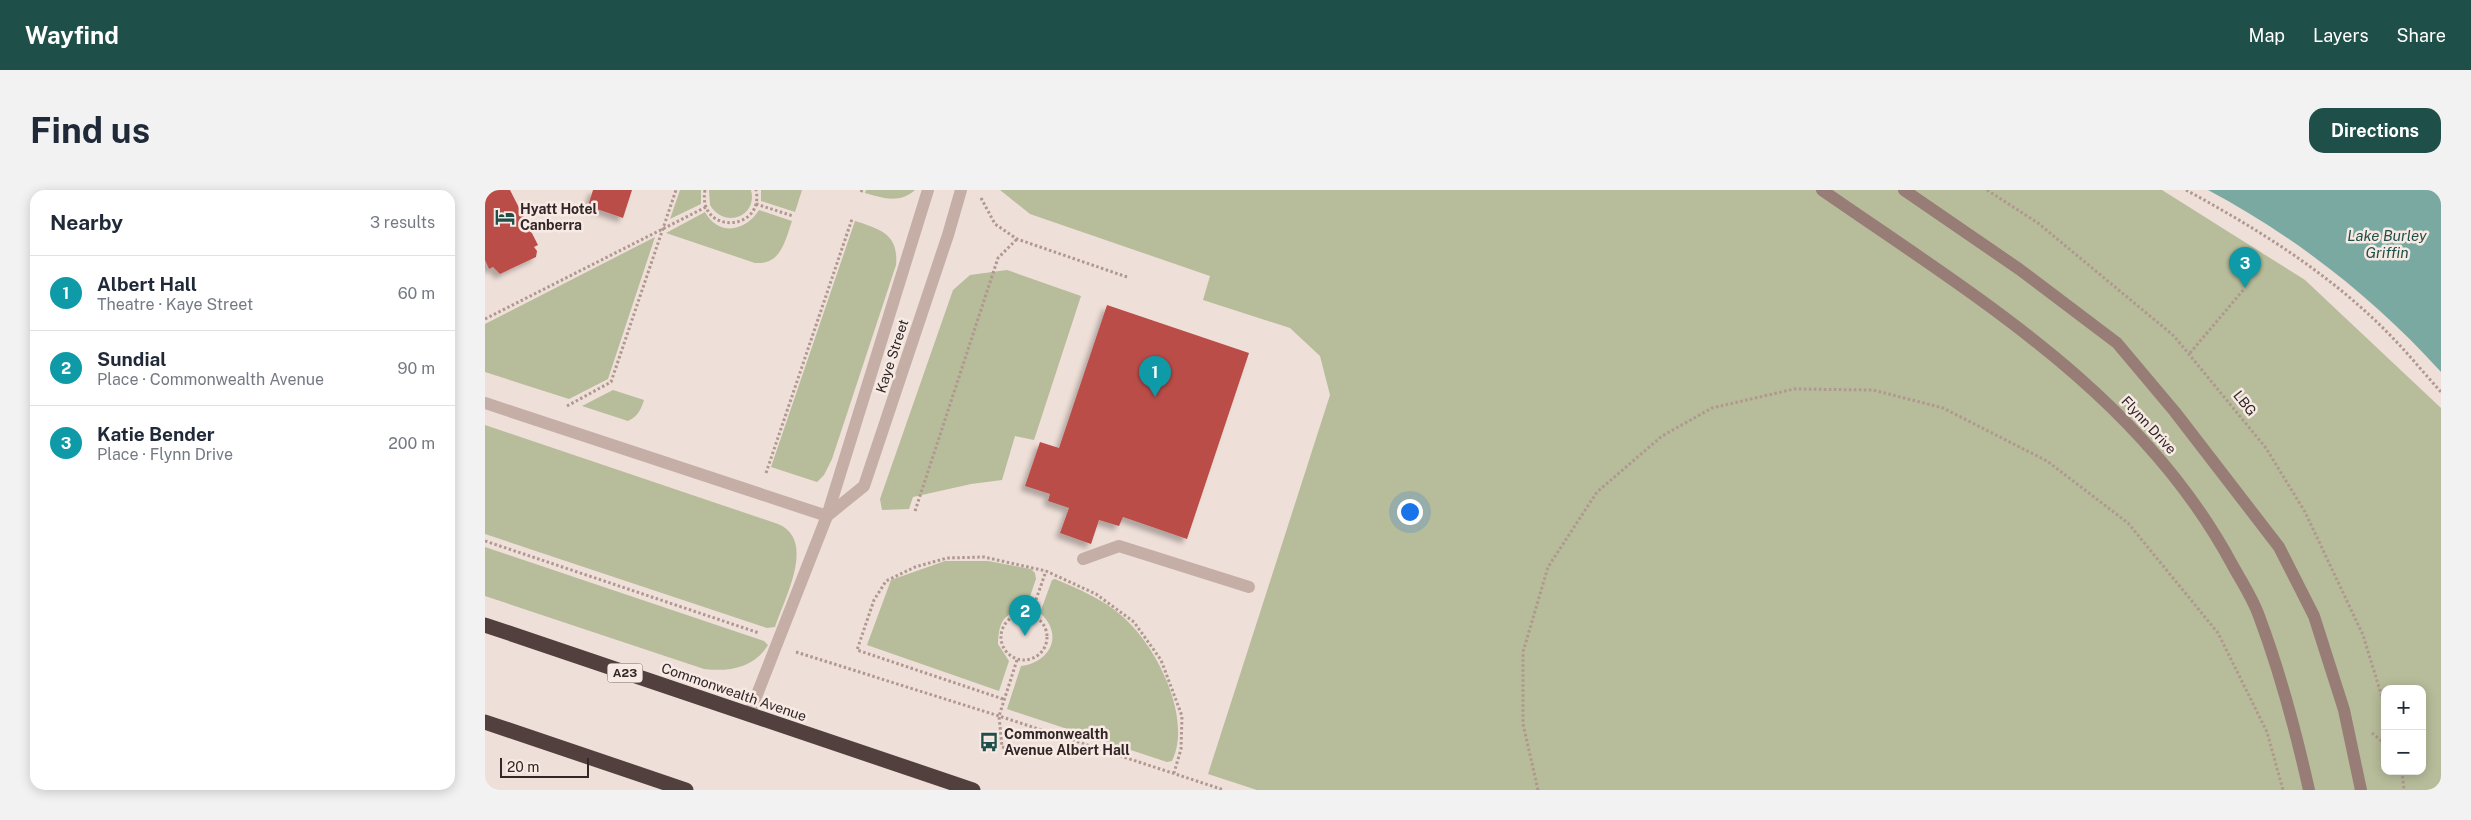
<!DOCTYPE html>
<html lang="en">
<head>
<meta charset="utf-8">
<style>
  body { margin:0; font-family:"Public Sans",sans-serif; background:#f2f2f3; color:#1f2937 }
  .controls { position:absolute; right:15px; bottom:15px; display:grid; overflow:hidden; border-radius:10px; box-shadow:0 2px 12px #0003 }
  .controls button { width:45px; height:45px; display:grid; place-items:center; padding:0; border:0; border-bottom:1px solid #e0e1e3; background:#fff; color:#1f2937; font:25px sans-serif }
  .scale { position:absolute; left:15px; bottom:12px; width:89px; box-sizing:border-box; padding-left:5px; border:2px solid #322726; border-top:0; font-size:14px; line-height:18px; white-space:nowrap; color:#322726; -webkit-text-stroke:4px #f7eae4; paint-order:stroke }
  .you { position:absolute; left:924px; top:321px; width:18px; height:18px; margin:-12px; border:4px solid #fff; border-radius:50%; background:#1a73e8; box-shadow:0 0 0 8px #1a73e833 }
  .badge { display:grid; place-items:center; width:32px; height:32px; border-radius:50%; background:#1f4f49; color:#fff; font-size:16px; font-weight:700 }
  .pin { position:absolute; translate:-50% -41px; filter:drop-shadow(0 1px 2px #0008) }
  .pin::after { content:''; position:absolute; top:26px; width:18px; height:15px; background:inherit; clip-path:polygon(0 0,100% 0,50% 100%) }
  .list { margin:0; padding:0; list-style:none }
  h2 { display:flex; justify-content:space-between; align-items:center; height:65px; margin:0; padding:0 20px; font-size:21px }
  h2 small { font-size:16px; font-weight:400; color:#747a83 }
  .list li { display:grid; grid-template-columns:32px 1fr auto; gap:15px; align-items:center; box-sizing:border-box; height:75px; padding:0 20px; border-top:1px solid #e0e1e3 }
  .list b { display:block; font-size:19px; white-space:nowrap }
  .list p { margin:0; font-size:16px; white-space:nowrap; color:#747a83 }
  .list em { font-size:16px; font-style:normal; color:#747a83 }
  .map { position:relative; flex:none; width:1956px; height:600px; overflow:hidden; border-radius:15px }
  header { display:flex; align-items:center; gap:30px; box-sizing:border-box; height:70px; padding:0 25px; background:#1f4f49; color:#fff }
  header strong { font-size:24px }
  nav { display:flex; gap:28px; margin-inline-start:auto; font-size:18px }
  .intro { display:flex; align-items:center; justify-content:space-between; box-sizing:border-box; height:120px; padding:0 30px }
  h1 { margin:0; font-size:35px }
  .button { padding:12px 22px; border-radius:15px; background:#1f4f49; color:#fff; font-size:18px; font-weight:700 }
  main { display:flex; gap:30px; padding:0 30px }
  aside { flex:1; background:#fff; border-radius:15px; box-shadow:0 2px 12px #0003 }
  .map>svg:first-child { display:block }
  .green { fill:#b7bc9a; fill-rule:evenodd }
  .water { fill:#7aa9a1 }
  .building { fill:#bb4e4a; filter:url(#shadow) }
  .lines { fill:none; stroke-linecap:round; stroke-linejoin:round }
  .path { stroke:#b09790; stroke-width:3; stroke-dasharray:2.5 2.5; stroke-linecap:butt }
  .lane { stroke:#c5aea6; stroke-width:12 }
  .street { stroke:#c5aea6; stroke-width:12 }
  .secondary { stroke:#987d77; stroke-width:12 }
  .highway { stroke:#52403e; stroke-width:15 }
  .labels { text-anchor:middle; stroke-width:5; stroke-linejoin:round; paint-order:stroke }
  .shield { fill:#f7eae4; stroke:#6d625f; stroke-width:1 }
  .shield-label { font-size:12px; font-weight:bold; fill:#322726 }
  .poi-label { font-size:14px; font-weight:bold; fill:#322726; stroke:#f7eae4; text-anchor:start }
  .street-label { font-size:14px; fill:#322726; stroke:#f7eae4 }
  .water-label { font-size:15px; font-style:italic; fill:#1f4f49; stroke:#f7eae4 }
</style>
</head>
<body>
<header>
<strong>Wayfind</strong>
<nav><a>Map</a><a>Layers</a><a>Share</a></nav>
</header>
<div class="intro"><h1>Find us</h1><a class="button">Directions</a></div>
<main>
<aside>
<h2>Nearby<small>3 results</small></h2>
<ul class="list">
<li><span class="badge" style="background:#0f9aa8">1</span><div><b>Albert Hall</b><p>Theatre · Kaye Street</p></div><em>60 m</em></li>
<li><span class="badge" style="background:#0f9aa8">2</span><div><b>Sundial</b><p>Place · Commonwealth Avenue</p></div><em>90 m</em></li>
<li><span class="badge" style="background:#0f9aa8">3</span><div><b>Katie Bender</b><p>Place · Flynn Drive</p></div><em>200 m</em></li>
</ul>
</aside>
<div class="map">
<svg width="1956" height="600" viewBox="0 0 1956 600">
  <defs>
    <filter id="shadow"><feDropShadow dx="-4.5" dy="4.5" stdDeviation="2.5" flood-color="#0004"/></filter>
  </defs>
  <rect width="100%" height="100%" fill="#eedfd8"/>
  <g class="green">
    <polygon points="195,0 216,0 216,14 185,29"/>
    <path d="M224,0H266C273,27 239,39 225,15Z"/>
    <polygon points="276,0 317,0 310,22 276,11"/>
    <path d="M381,0H430C415,14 397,8 380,3Z"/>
    <path d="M515,0H1677L1820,90L1956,218V600H772L723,584L845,205L835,166L805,138L718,110L725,86L545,24ZM1900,499H1937V581H1900Z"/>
    <path d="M274,20L307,31C300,51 296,75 270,73L181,43L220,22C234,47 261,41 274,20Z"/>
    <path d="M370,31C395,39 414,44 411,75L347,269L339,285L332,292L286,277Z"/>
    <polygon points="170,47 123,189 84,209 0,182 0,134"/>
    <polygon points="522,80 596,106 549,250 530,246 517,290 486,294 428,307 424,319 397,320 395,309 468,100 485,85"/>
    <path d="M128,200L159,210C156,220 152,227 143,231L97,216Z"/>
    <path d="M0,235L293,334C332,350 299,409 290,437L282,438L0,344Z"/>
    <path d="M0,357L279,451L283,455C269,478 244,482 219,479L0,406Z"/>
    <path d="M460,371H503L546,379L550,383L551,389L541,418C518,424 514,431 513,454L524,471L514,501L382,455L406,390Z"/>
    <path d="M570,389C593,399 618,409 637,426C671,455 708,528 687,571L682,572L522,519L536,476C566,472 579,444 555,423L567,390Z"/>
  </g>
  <path class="water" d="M1723,0H1956V182C1889,108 1811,47 1723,0Z"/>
  <g class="building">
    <polygon points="0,0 25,0 53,55 49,57 52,61 51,67 15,84 8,77 4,79 0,70"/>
    <polygon points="108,0 147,0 138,28 103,16"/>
    <polygon points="622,115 764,163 702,349 638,327 634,336 614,330 606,354 575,343 584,318 563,311 565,304 540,296 555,252 574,258"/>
  </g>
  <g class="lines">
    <g class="path">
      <path d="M220,0C212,45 280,42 271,0"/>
      <polyline points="1502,0 1553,33 1689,146 1781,258 1820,322 1878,445 1900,517"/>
      <path d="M1701,0C1773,39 1845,84 1903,143C1921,161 1938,182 1956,202"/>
      <polyline points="376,2 377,0"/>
      <polyline points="496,8 510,34 532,49 642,87"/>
      <polyline points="271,14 308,26"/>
      <polyline points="0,129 221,17"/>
      <polyline points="1705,163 1760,98"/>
      <polyline points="82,216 126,192 191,0"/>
      <polyline points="281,283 367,29"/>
      <polyline points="430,321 513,68 532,49"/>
      <polyline points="0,351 274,443"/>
      <circle cx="539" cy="447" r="23"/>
      <polyline points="546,424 561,381"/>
      <polyline points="311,462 514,526 739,600"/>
      <polyline points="532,470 514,526 517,557 539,563"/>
      <polyline points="518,509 372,460 389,410 401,391 430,377 462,368 499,367 561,381 611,404 649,432 676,470 697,526 696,559 689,583"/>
      <polyline points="1887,543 1900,554"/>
      <polyline points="1917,581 1919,600"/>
      <polyline points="1053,600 1038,534 1038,462 1063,377 1112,302 1177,246 1227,218 1309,199 1388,200 1458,218 1562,271 1643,333 1733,443 1782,542 1798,600"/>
    </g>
    <polyline class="lane" points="598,369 634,356 764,397"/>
    <g class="street">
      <polyline points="0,213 342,326"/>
      <polyline points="342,326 379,296 463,45 476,0"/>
      <polyline points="264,525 342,326 443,0"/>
    </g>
    <g class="secondary">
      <path d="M1337,0C1491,107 1657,205 1748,376C1757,392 1768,409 1774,426C1795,482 1811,542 1824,600"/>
      <polyline points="1419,0 1534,79 1632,153 1690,222 1794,357 1829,426 1859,520 1876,600"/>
    </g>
    <g class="highway">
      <polyline points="0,435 488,600"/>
      <polyline points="0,532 201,600"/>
    </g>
  </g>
  <defs>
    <symbol id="hotel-bare" viewBox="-9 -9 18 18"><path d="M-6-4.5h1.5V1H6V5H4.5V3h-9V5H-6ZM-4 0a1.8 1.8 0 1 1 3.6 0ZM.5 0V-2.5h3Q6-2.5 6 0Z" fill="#1f4f49" stroke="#f7eae4" stroke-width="2.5" paint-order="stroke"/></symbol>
    <symbol id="bus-bare" viewBox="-9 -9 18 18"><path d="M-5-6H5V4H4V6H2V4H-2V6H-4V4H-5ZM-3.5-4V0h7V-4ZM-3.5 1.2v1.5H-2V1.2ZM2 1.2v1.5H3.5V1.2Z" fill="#1f4f49" stroke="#f7eae4" stroke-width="2.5" paint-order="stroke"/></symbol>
  </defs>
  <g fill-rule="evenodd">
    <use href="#hotel-bare" x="6" y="13" width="28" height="28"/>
    <use href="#bus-bare" x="490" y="538" width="28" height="28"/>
  </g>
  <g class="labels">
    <rect class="shield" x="122.5" y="473.5" width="35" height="19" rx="4"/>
    <g class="shield-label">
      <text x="140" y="487">A23</text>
    </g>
    <g class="poi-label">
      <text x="35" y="24">Hyatt Hotel<tspan x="35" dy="16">Canberra</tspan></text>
      <text x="519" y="549">Commonwealth<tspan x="519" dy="16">Avenue Albert Hall</tspan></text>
    </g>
    <g class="street-label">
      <text transform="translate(407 166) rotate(-72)" y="5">Kaye Street</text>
      <text transform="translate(1760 213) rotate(51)" y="5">LBG</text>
      <text transform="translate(1664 235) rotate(47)" y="5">Flynn Drive</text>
      <text transform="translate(249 502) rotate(19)" y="5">Commonwealth Avenue</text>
    </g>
    <g class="water-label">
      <text x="1902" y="51">Lake Burley<tspan x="1902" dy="17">Griffin</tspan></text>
    </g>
  </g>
</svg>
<div class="controls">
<button>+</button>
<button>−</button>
</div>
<div class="scale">20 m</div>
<div class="you"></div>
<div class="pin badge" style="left:670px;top:207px;background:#0f9aa8">1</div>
<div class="pin badge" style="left:540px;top:446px;background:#0f9aa8">2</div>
<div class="pin badge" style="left:1760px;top:98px;background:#0f9aa8">3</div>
</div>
</main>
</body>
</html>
